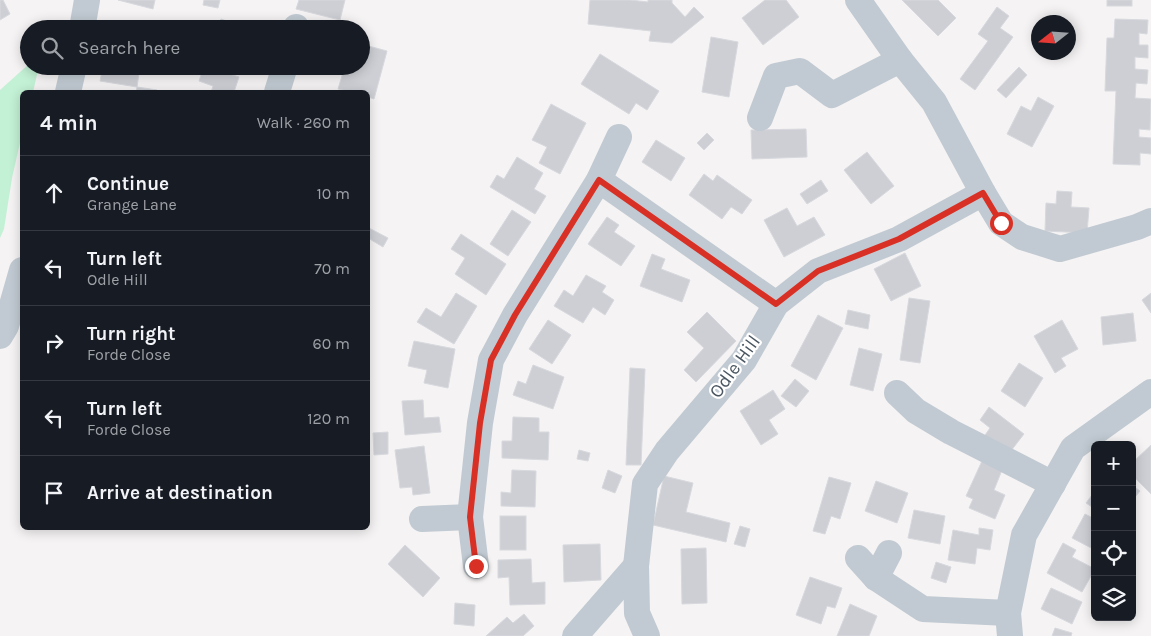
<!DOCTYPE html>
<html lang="en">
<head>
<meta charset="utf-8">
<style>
  body { margin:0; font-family:Karla,sans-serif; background:#242831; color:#f1f3f6 }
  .controls { position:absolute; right:15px; bottom:15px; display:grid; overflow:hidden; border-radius:8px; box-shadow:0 2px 12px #0003 }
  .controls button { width:45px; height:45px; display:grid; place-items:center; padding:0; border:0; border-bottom:1px solid #363941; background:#171b24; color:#f1f3f6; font:25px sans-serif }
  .compass { position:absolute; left:1031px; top:15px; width:45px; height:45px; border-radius:50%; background:#171b24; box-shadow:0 2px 12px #0003; rotate:253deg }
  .stop { position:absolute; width:15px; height:15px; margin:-11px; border:4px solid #d93025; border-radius:50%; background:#fff }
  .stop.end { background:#d93025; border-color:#fff; box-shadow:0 1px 5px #0008 }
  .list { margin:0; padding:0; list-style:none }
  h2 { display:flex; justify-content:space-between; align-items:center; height:65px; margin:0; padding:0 20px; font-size:21px }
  h2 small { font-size:16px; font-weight:400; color:#9ea1a6 }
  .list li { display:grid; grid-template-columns:32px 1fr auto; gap:15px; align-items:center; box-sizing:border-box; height:75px; padding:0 20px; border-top:1px solid #363941 }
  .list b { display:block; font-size:19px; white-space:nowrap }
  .list p { margin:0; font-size:16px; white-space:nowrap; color:#9ea1a6 }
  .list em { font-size:16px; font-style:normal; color:#9ea1a6 }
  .icon { flex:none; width:28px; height:28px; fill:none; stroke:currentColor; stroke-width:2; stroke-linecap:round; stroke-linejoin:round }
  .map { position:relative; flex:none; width:1151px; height:636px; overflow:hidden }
  .search { position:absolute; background:#171b24; box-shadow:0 2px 12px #0003; left:20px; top:20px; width:350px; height:55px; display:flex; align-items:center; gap:12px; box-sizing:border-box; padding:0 18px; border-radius:28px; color:#9ea1a6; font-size:19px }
  .panel { position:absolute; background:#171b24; box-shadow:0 2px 12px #0003; left:20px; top:90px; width:350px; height:440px; border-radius:8px }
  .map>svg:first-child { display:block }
  .green { fill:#c3f1d5 }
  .building { fill:#cdcfd5; stroke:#d7d9de }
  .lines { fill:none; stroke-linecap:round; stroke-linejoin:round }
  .minor { stroke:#c1cad2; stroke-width:26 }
  .route { stroke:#d93025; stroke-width:6 }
  .labels { text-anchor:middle; stroke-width:4.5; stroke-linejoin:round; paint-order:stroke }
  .street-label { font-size:19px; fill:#4a5661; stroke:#fff }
</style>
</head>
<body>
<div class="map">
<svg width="1151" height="636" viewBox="0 0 1151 636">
  <rect width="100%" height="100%" fill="#f5f3f3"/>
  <polygon class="green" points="29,64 29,66 39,66 33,92 22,92 22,134 12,178 4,229 0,238 0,90"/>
  <g class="building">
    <polygon points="0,0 3,0 10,14 0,20"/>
    <polygon points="118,0 155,0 153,9"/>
    <polygon points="204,0 220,0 218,8 203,5"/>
    <polygon points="299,0 345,0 340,20 296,9"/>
    <polygon points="590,0 630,0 648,2 648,0 672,0 672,3 685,17 694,7 704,17 672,43 649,41 651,31 588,24"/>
    <polygon points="765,0 786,0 799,17 763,45 742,18"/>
    <polygon points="902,0 938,0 956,18 938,36"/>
    <rect x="1107" y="0" width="25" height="6"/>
    <polygon points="997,7 1009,16 1000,28 1013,37 975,90 960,79 988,41 978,34"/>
    <polygon points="221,19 249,29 217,29"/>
    <polygon points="1115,19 1148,20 1147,34 1139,33 1139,45 1148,45 1148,58 1135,57 1135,69 1148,70 1147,84 1136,83 1135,98 1151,99 1150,130 1139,129 1139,137 1151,138 1151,154 1140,153 1140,165 1113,164 1116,91 1105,91 1107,38 1114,38"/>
    <polygon points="711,37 738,42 729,97 702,92"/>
    <polygon points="361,44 387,51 374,99 368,97 368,92 350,92 338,89 345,66 361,66"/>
    <polygon points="600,54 659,91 647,110 636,103 629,114 581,84"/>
    <polygon points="103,66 140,66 137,87 100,81"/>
    <polygon points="204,66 239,77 234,92 211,92 213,86 199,81"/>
    <polygon points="223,66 242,66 240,72"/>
    <polygon points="1019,67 1027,75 1006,98 997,90"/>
    <polygon points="137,87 157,90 156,92 136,92"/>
    <polygon points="1038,97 1054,106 1032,147 1007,134 1021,106 1031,111"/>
    <polygon points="551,104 586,123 560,174 539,163 547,147 532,140"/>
    <polygon points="806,129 807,157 752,159 751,130"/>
    <polygon points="707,133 714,140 704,150 697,143"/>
    <polygon points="656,140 685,158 671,181 642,162"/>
    <polygon points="867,152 894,186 871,204 844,170"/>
    <polygon points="517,157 543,173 534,189 546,196 535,214 490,187 497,175 504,179"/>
    <polygon points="704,174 713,181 717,175 752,200 742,214 731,207 722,219 689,195"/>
    <polygon points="821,180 828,191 807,204 800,194"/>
    <polygon points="1057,191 1072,192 1071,207 1089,208 1087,233 1045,231 1046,203 1056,204"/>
    <polygon points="787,208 797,226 814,217 825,235 784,257 764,220"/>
    <polygon points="512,210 531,222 508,256 490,244"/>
    <polygon points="607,217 619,225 614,232 635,246 621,266 588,244"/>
    <polygon points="369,228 388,238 383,247 368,238"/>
    <polygon points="461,234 506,264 486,295 455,274 465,258 451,249"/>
    <polygon points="905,253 921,286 891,301 874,269"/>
    <polygon points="652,254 665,259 661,269 690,280 682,302 640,286"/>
    <polygon points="586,275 606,286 602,292 614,300 605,315 593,307 583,323 554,306 564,290 573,296"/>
    <polygon points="456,293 477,306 454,344 417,322 426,308 441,317"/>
    <polygon points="1151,293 1151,313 1142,300"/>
    <polygon points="909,298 930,301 920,363 900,360"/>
    <polygon points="848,310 870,315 868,329 845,324"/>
    <polygon points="707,312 736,341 696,382 684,370 704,348 687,332"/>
    <polygon points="1133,313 1136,341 1103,345 1101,317"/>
    <polygon points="818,315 843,328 816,380 791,366"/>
    <polygon points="548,320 571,335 552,364 529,349"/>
    <polygon points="1062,320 1078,349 1061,358 1066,366 1055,373 1034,336"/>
    <polygon points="414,341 455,349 448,388 424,383 427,370 408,366"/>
    <polygon points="859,348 882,354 873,391 850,385"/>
    <polygon points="1019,363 1043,378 1025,407 1001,391"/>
    <polygon points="533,365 564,377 553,409 513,395 518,381 526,384"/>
    <polygon points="630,368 645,369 641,465 626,465"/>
    <polygon points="795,379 809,391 796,407 781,396"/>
    <polygon points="773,390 785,409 769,420 778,434 761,445 740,411"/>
    <polygon points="423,400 424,418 439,417 441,432 405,435 402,401"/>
    <polygon points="989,407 1024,434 1007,456 983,438 990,428 980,420"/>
    <polygon points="513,417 539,418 539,432 549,432 548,460 502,458 502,441 512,441"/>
    <polygon points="388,432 388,454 374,455 373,433"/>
    <polygon points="1151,445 1151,494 1132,475 1132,463"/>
    <polygon points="424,446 430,493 413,495 412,487 400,488 395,450"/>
    <polygon points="579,450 590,453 588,461 577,459"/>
    <polygon points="982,461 1002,470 994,490 1005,495 995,519 969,508 973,499 966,496"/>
    <polygon points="512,470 536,471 535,507 501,506 501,492 511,493"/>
    <polygon points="608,470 622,476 615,493 602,488"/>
    <polygon points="664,476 693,483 686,512 730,523 726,542 653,525"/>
    <polygon points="829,477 851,483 840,519 831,516 825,534 813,531"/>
    <polygon points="876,481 908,493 897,523 865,511"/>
    <polygon points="1132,485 1140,491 1132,501"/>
    <polygon points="1095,491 1095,509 1086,503"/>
    <polygon points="914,510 945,516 940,544 908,538"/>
    <polygon points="1085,514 1095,519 1095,550 1072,538"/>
    <rect x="500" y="516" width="26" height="34"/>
    <polygon points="740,526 750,529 745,547 734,544"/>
    <polygon points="979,528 993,530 990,550 977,548 975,564 948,560 953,530 979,535"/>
    <polygon points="1063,543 1076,550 1072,557 1095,569 1082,592 1047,573"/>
    <polygon points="600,544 601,580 564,582 563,545"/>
    <polygon points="405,545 440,578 423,597 388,564"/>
    <polygon points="706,548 707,603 682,604 681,549"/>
    <polygon points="531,559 532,583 545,582 545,604 510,605 509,577 498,578 498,560"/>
    <polygon points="936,562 951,567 946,583 931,578"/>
    <polygon points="810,577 842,588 835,608 827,606 821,624 796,615"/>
    <polygon points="1051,588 1082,602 1072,624 1041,609"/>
    <polygon points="455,603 475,605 474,626 454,624"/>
    <polygon points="850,604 877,616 869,636 837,636"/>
    <polygon points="524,614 534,626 523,636 486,636 507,617 513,623"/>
    <polygon points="1055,628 1072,633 1071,636 1052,636"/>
  </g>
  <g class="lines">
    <g class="minor">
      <polyline points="82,29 87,0"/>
      <polyline points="295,29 296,27"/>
      <polyline points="68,92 74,66"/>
      <polyline points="277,92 285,66"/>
      <polyline points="760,118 776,76 800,71 832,95 900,60"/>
      <polyline points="599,180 776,304"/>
      <polyline points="983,193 1001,223 1022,237 1060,249 1137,227 1151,221"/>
      <polyline points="0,336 6,326 22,270"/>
      <polyline points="897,393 916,411 951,432 1053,484"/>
      <polyline points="422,519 470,517"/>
      <polyline points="858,558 876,578 923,609 1008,613"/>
      <polyline points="476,566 470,517 480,423 491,360 515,315 599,180 619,137"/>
      <polyline points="876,578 889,553"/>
      <polyline points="575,636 636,566"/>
      <polyline points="647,636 637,613 636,566 645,484 667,451 744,360 776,304 818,271 899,239 983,193 934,102 900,60 858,0"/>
      <polyline points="1010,636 1008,613 1024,535 1073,448 1151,392"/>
    </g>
  </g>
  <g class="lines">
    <polyline class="route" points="476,566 470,517 480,423 491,360 515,315 599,180 776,304 818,271 899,239 983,193 1001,223"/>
  </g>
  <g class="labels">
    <g class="street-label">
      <text transform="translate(734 366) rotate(-54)" y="7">Odle Hill</text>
    </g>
  </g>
</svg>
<div class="controls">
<button>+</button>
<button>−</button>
<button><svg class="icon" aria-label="locate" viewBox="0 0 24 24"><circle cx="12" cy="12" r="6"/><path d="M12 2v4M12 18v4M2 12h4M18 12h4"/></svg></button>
<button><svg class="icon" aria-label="layers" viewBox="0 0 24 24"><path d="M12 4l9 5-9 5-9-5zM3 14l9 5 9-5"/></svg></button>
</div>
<svg class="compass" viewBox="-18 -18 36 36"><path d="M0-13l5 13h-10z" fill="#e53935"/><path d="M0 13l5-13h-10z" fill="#9ea1a6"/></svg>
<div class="stop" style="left:1001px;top:223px"></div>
<div class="stop end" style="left:476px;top:566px"></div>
<div class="search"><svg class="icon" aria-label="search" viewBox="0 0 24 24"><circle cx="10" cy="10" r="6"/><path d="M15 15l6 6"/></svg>Search here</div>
<section class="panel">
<h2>4 min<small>Walk · 260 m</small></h2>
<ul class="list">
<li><svg class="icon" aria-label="ahead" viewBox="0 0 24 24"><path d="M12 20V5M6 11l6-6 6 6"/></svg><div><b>Continue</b><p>Grange Lane</p></div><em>10 m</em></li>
<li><svg class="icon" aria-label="left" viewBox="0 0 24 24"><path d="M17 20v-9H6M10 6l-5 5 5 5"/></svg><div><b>Turn left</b><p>Odle Hill</p></div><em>70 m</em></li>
<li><svg class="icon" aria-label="right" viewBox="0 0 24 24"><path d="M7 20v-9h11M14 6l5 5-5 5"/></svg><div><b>Turn right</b><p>Forde Close</p></div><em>60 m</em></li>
<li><svg class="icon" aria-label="left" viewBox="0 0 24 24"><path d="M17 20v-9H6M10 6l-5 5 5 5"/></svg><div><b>Turn left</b><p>Forde Close</p></div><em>120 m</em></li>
<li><svg class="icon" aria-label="arrive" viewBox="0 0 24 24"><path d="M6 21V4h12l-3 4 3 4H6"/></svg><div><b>Arrive at destination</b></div></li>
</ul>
</section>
</div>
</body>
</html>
